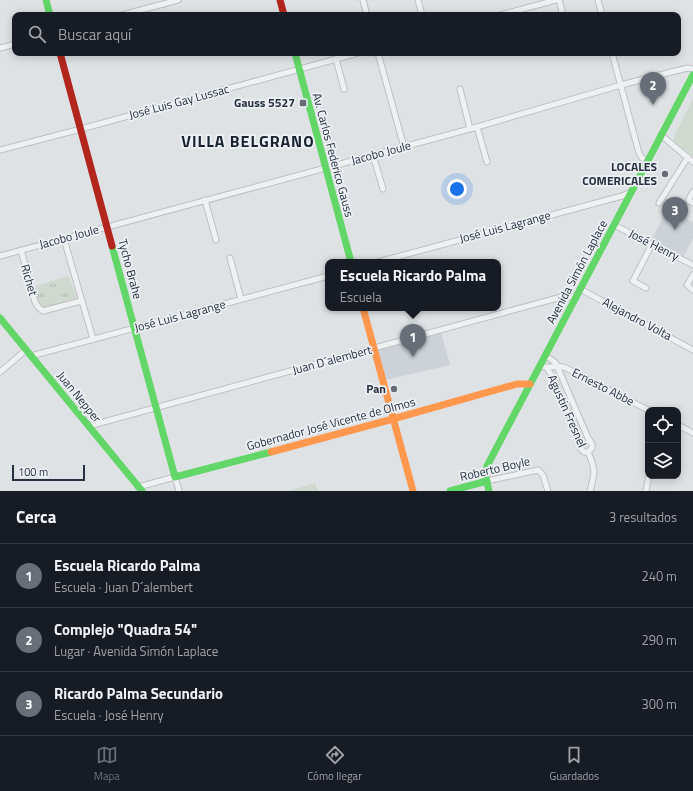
<!DOCTYPE html>
<html lang="es">
<head>
<meta charset="utf-8">
<style>
  body { margin:0; font-family:"Titillium Web",sans-serif; background:#20242c; color:#f1f3f6 }
  .controls { position:absolute; right:12px; bottom:12px; display:grid; overflow:hidden; border-radius:8px; box-shadow:0 2px 10px #0003 }
  .controls button { width:36px; height:36px; display:grid; place-items:center; padding:0; border:0; border-bottom:1px solid #363941; background:#171b24; color:#f1f3f6; font:20px sans-serif }
  .scale { position:absolute; left:12px; bottom:10px; width:73px; box-sizing:border-box; padding-left:4px; border:2px solid #27303e; border-top:0; font-size:11px; line-height:14px; white-space:nowrap; color:#27303e; -webkit-text-stroke:3px #edf1f5; paint-order:stroke }
  .you { position:absolute; left:457px; top:189px; width:14px; height:14px; margin:-10px; border:3px solid #fff; border-radius:50%; background:#1a73e8; box-shadow:0 0 0 6px #1a73e833 }
  .badge { display:grid; place-items:center; width:26px; height:26px; border-radius:50%; background:#676e78; color:#fff; font-size:13px; font-weight:700 }
  .pin { position:absolute; translate:-50% -33px; filter:drop-shadow(0 1px 2px #0008) }
  .pin::after { content:''; position:absolute; top:21px; width:14px; height:12px; background:inherit; clip-path:polygon(0 0,100% 0,50% 100%) }
  .popup { position:absolute; left:325px; top:259px; width:176px; height:52px; box-sizing:border-box; display:grid; place-content:center; border-radius:8px; background:#171b24; filter:drop-shadow(0 1px 3px #0005); font-size:13px; white-space:nowrap; color:#9ea1a6 }
  .popup b { font-size:15px; color:#f1f3f6 }
  .popup::after { content:''; position:absolute; left:50%; top:100%; margin-left:-8px; border:8px solid transparent; border-top-color:#171b24 }
  .list { margin:0; padding:0; list-style:none }
  h2 { display:flex; justify-content:space-between; align-items:center; height:52px; margin:0; padding:0 16px; font-size:17px }
  h2 small { font-size:13px; font-weight:400; color:#9ea1a6 }
  .list li { display:grid; grid-template-columns:26px 1fr auto; gap:12px; align-items:center; box-sizing:border-box; height:64px; padding:0 16px; border-top:1px solid #363941 }
  .list b { display:block; font-size:15px; white-space:nowrap }
  .list p { margin:0; font-size:13px; white-space:nowrap; color:#9ea1a6 }
  .list em { font-size:13px; font-style:normal; color:#9ea1a6 }
  .icon { flex:none; width:22px; height:22px; fill:none; stroke:currentColor; stroke-width:2; stroke-linecap:round; stroke-linejoin:round }
  .map { position:relative; flex:none; width:693px; height:491px; overflow:hidden }
  .search { position:absolute; background:#171b24; box-shadow:0 2px 10px #0003; left:12px; right:12px; top:12px; height:44px; display:flex; align-items:center; gap:10px; box-sizing:border-box; padding:0 14px; border-radius:8px; color:#9ea1a6; font-size:15px }
  .sheet { height:244px; background:#171b24 }
  nav { display:flex; justify-content:space-around; align-items:center; box-sizing:border-box; height:56px; border-top:1px solid #363941; background:#171b24; font-size:11px; color:#9ea1a6 }
  nav a { display:grid; justify-items:center; gap:2px }
  nav .on { color:#676e78 }
  .map>svg:first-child { display:block }
  .built { fill:#cdd2d8 }
  .grass { fill:#d0d9d0 }
  .park { fill:url(#park-tufts) }
  .lines { fill:none; stroke-linecap:round; stroke-linejoin:round }
  .street-casing { stroke:#bec0c3; stroke-width:7 }
  .street { stroke:#eff0f2; stroke-width:5 }
  .fast { stroke:#63d668; stroke-width:7 }
  .slow { stroke:#ff974d; stroke-width:7 }
  .jam { stroke:#b3261e; stroke-width:7 }
  .poi-dot { fill:#676e78; stroke:#edf1f5; stroke-width:1.5 }
  .labels { text-anchor:middle; stroke-width:3.5; stroke-linejoin:round; paint-order:stroke }
  .street-label { font-size:12px; fill:#27303e; stroke:#edf1f5 }
  .poi-label { font-size:12px; font-weight:bold; fill:#27303e; stroke:#edf1f5; text-anchor:end }
  .district-label { font-size:16px; font-weight:bold; letter-spacing:1px; fill:#19222f; stroke:#edf1f5 }
</style>
</head>
<body>
<div class="map">
<svg width="693" height="491" viewBox="0 0 693 491">
  <defs>
    <pattern id="park-tufts" width="24" height="20" patternUnits="userSpaceOnUse"><rect width="24" height="20" fill="#d0d9d0"/><path d="M3 7l-1-3M5 7V3M7 7l1-3M15 17l-1-3M17 17v-4M19 17l1-3" fill="none" stroke="#b3bbb4"/></pattern>
  </defs>
  <rect width="100%" height="100%" fill="#dfe2e5"/>
  <g class="built">
    <polygon points="667,209 693,222 693,238 683,258 651,242"/>
    <polygon points="441,332 450,365 385,380 377,350"/>
  </g>
  <g class="grass">
    <polygon points="693,98 693,156 675,142 674,139 675,134"/>
    <polygon points="315,483 318,491 289,491"/>
  </g>
  <polygon class="park" points="69,276 77,298 44,308 39,304 35,286"/>
  <g class="lines">
    <defs>
      <g id="street">
        <polyline points="363,0 367,15"/>
        <polyline points="418,0 422,15"/>
        <polyline points="559,0 563,15"/>
        <polyline points="598,0 602,15"/>
        <polyline points="122,15 178,0"/>
        <polyline points="500,15 556,0"/>
        <polyline points="0,48 15,44"/>
        <polyline points="378,53 404,147"/>
        <polyline points="612,53 639,153 642,158 647,162"/>
        <polyline points="336,59 344,89"/>
        <polyline points="460,89 470,129"/>
        <polyline points="477,127 487,162"/>
        <polyline points="661,135 693,162"/>
        <polyline points="0,150 81,129 358,53"/>
        <polyline points="373,155 383,189"/>
        <polyline points="693,192 689,199 689,201 693,203"/>
        <polyline points="205,200 216,240"/>
        <polyline points="659,203 688,157"/>
        <polyline points="614,225 693,265"/>
        <polyline points="64,239 93,339"/>
        <polyline points="21,250 35,302 39,308 43,311 81,301"/>
        <polyline points="0,256 477,127 621,85 675,71 688,68 693,69"/>
        <polyline points="230,258 241,299"/>
        <polyline points="378,262 622,196 631,192"/>
        <polyline points="693,275 687,285 689,287 693,290"/>
        <polyline points="646,288 633,281 652,244"/>
        <polyline points="580,289 693,350"/>
        <polyline points="31,356 328,276"/>
        <path d="M545,356C554,361 557,362 560,373L588,438L592,444V448L588,452H584L581,449L580,440L552,376L547,368"/>
        <path d="M540,366C549,369 556,365 564,367L648,410"/>
        <polyline points="0,372 26,350"/>
        <polyline points="678,425 693,433"/>
        <polyline points="89,426 561,297 569,296 576,298"/>
        <path d="M588,452C596,470 595,472 590,491"/>
        <polyline points="487,481 538,470 543,475 548,491"/>
        <polyline points="138,487 175,477 179,491"/>
        <polyline points="646,491 649,476"/>
      </g>
    </defs>
    <use href="#street" class="street-casing"/>
    <use href="#street" class="street"/>
    <g class="fast">
      <polyline points="46,0 50,15"/>
      <polyline points="295,53 351,262"/>
      <polyline points="112,246 175,477 271,452"/>
      <polyline points="0,318 142,491"/>
      <polyline points="450,491 487,481"/>
      <polyline points="489,491 485,474 487,466 693,75"/>
    </g>
    <g class="slow">
      <polyline points="363,308 413,491"/>
      <polyline points="271,452 393,419 517,384 530,384"/>
    </g>
    <g class="jam">
      <polyline points="280,0 284,15"/>
      <polyline points="60,53 112,246"/>
    </g>
  </g>
  <g class="poi-dot">
    <rect x="299" y="99" width="8" height="8" rx="2"/>
    <circle cx="665" cy="174" r="4"/>
    <circle cx="394" cy="389" r="4"/>
  </g>
  <g class="labels">
    <g class="street-label">
      <text transform="translate(179 102) rotate(-15)" y="4">José Luis Gay Lussac</text>
      <text transform="translate(381 153) rotate(-15)" y="4">Jacobo Joule</text>
      <text transform="translate(333 155) rotate(75)" y="4">Av. Carlos Federico Gauss</text>
      <text transform="translate(505 227) rotate(-15)" y="4">José Luis Lagrange</text>
      <text transform="translate(69 237) rotate(-15)" y="4">Jacobo Joule</text>
      <text transform="translate(654 245) rotate(27)" y="4">José Henry</text>
      <text transform="translate(130 269) rotate(75)" y="4">Tycho Brahe</text>
      <text transform="translate(577 272) rotate(-62)" y="4">Avenida Simón Laplace</text>
      <text transform="translate(29 280) rotate(74)" y="4">Richet</text>
      <text transform="translate(180 316) rotate(-15)" y="4">José Luis Lagrange</text>
      <text transform="translate(637 319) rotate(28)" y="4">Alejandro Volta</text>
      <text transform="translate(332 360) rotate(-15)" y="4">Juan D´alembert</text>
      <text transform="translate(603 387) rotate(27)" y="4">Ernesto Abbe</text>
      <text transform="translate(79 397) rotate(51)" y="4">Juan Nepper</text>
      <text transform="translate(567 411) rotate(66)" y="4">Agustin Fresnel</text>
      <text transform="translate(331 424) rotate(-15)" y="4">Gobernador José Vicente de Olmos</text>
      <text transform="translate(495 469) rotate(-13)" y="4">Roberto Boyle</text>
    </g>
    <g class="poi-label">
      <text x="295" y="107">Gauss 5527</text>
      <text x="657" y="171">LOCALES<tspan x="657" dy="14">COMERICALES</tspan></text>
      <text x="386" y="393">Pan</text>
    </g>
    <g class="district-label">
      <text x="248" y="147">VILLA BELGRANO</text>
    </g>
  </g>
</svg>
<div class="controls">
<button><svg class="icon" aria-label="locate" viewBox="0 0 24 24"><circle cx="12" cy="12" r="6"/><path d="M12 2v4M12 18v4M2 12h4M18 12h4"/></svg></button>
<button><svg class="icon" aria-label="layers" viewBox="0 0 24 24"><path d="M12 4l9 5-9 5-9-5zM3 14l9 5 9-5"/></svg></button>
</div>
<div class="scale">100 m</div>
<div class="you"></div>
<div class="pin badge" style="left:413px;top:357px">1</div>
<div class="popup"><b>Escuela Ricardo Palma</b>Escuela</div>
<div class="pin badge" style="left:653px;top:105px">2</div>
<div class="pin badge" style="left:675px;top:230px">3</div>
<div class="search"><svg class="icon" aria-label="search" viewBox="0 0 24 24"><circle cx="10" cy="10" r="6"/><path d="M15 15l6 6"/></svg>Buscar aquí</div>
</div>
<section class="sheet">
<h2>Cerca<small>3 resultados</small></h2>
<ul class="list">
<li><span class="badge">1</span><div><b>Escuela Ricardo Palma</b><p>Escuela · Juan D´alembert</p></div><em>240 m</em></li>
<li><span class="badge">2</span><div><b>Complejo &quot;Quadra 54&quot;</b><p>Lugar · Avenida Simón Laplace</p></div><em>290 m</em></li>
<li><span class="badge">3</span><div><b>Ricardo Palma Secundario</b><p>Escuela · José Henry</p></div><em>300 m</em></li>
</ul>
</section>
<nav>
<a class="on"><svg class="icon" aria-label="map" viewBox="0 0 24 24"><path d="M3 6l6-2 6 2 6-2v14l-6 2-6-2-6 2zM9 4v14M15 6v14"/></svg>Mapa</a>
<a><svg class="icon" aria-label="directions" viewBox="0 0 24 24"><path d="M12 3l9 9-9 9-9-9zM9 14v-3h6M13 9l2 2-2 2"/></svg>Cómo llegar</a>
<a><svg class="icon" aria-label="saved" viewBox="0 0 24 24"><path d="M7 4h10v16l-5-4-5 4z"/></svg>Guardados</a>
</nav>
</body>
</html>
